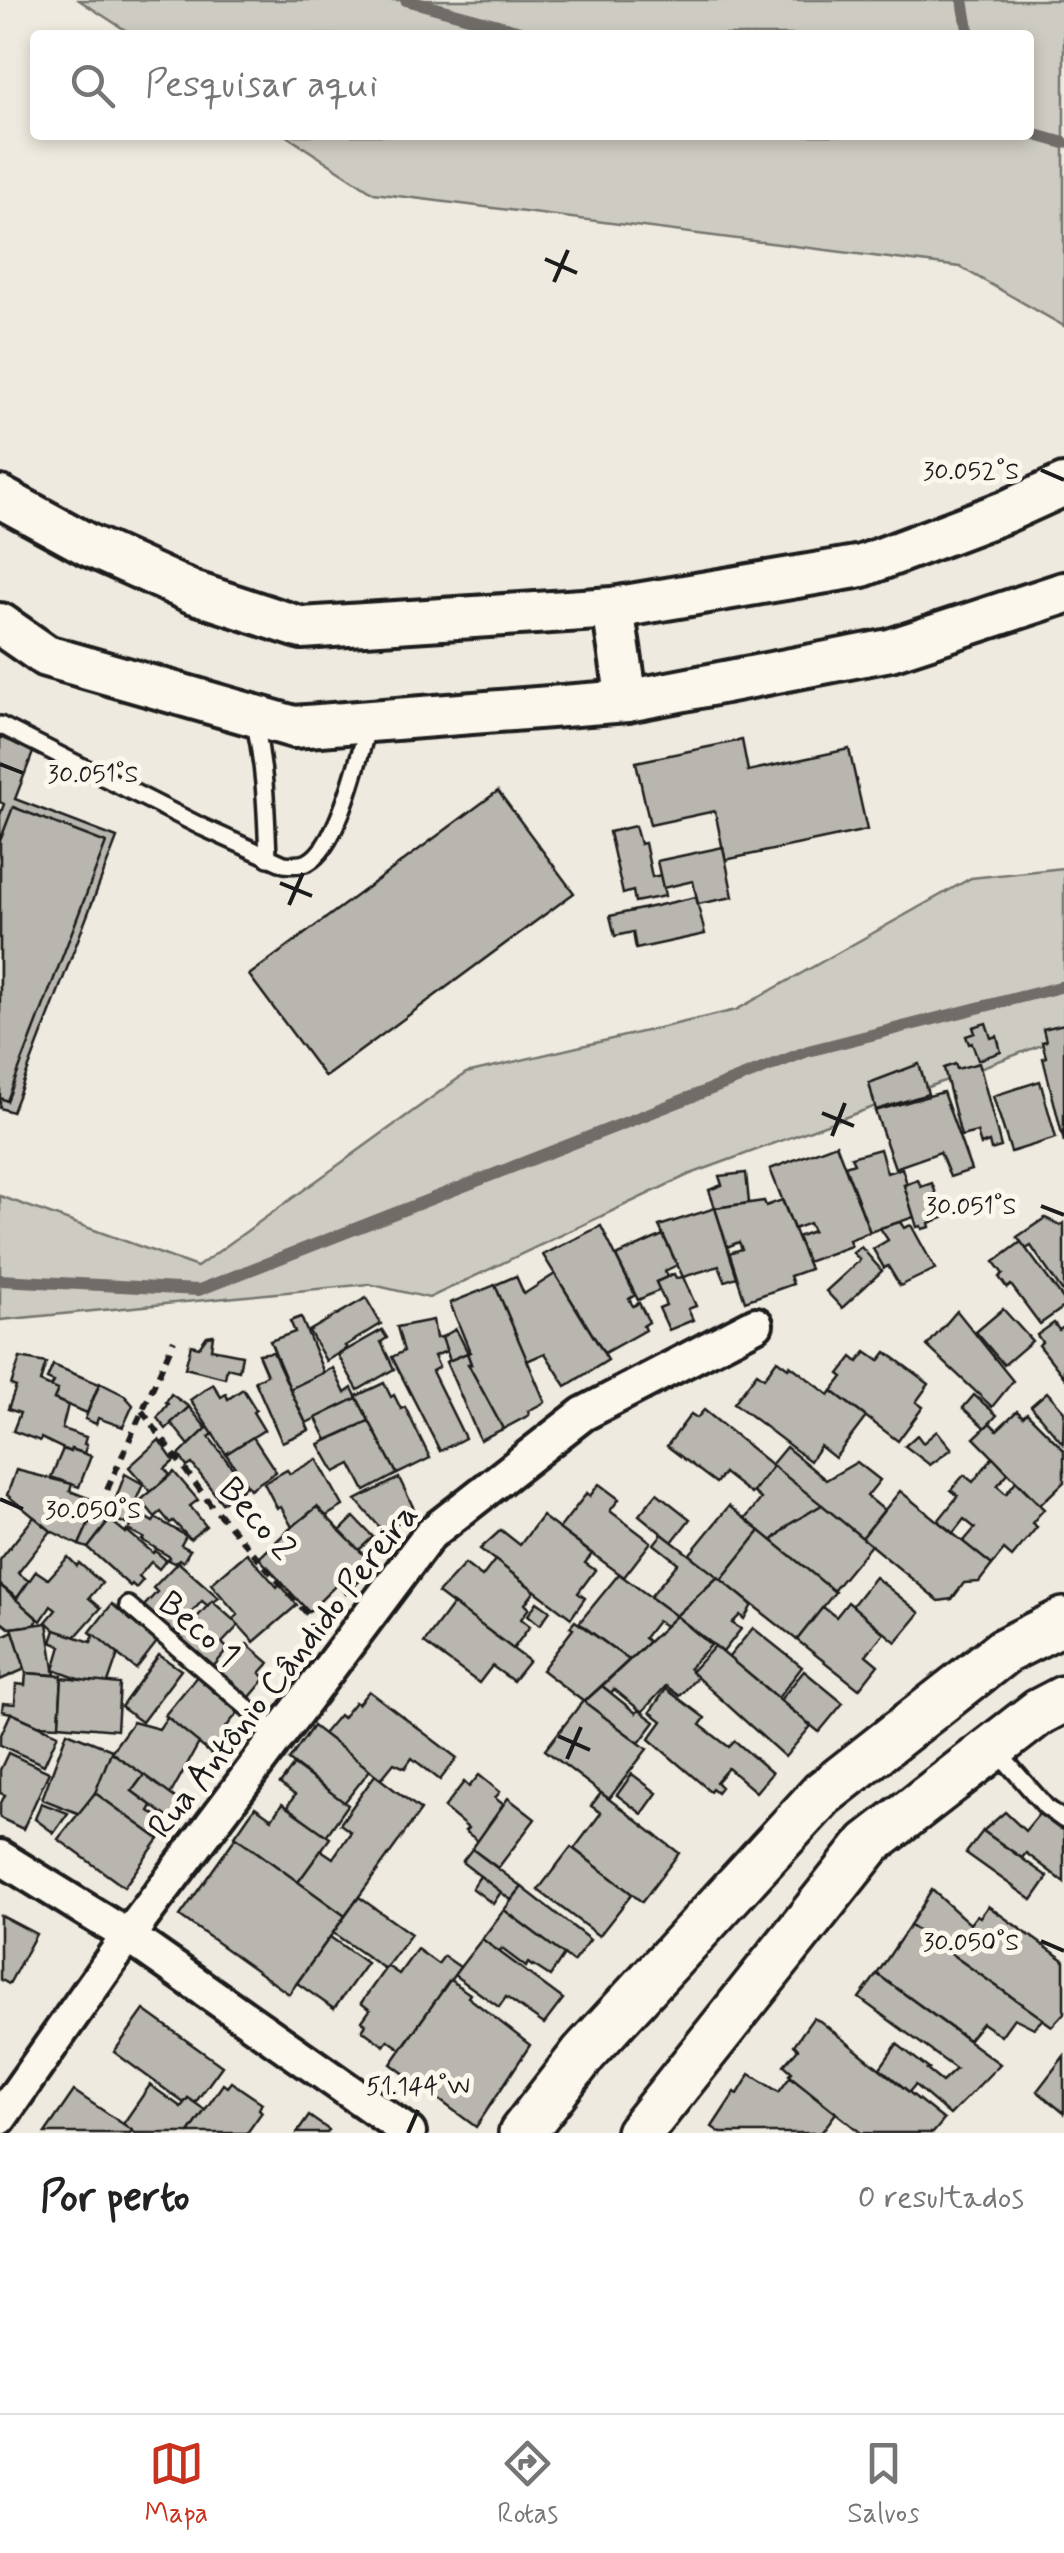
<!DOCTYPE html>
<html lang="pt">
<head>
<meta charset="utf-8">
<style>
  body { margin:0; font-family:Mynerve,sans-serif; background:#f2f2f2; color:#222 }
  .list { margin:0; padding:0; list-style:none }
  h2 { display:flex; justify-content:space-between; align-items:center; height:130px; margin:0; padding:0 40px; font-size:42px }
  h2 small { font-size:32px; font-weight:400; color:#767676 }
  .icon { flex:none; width:55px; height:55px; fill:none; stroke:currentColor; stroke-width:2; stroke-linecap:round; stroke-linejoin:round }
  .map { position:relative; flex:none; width:1064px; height:2133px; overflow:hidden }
  .search { position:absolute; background:#fff; box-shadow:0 5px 15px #0003; left:30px; right:30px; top:30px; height:110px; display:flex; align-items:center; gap:25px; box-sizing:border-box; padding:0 35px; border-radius:10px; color:#767676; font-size:38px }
  .sheet { height:280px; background:#fff }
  nav { display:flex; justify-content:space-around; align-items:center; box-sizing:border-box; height:140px; border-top:2px solid #e0e0e0; background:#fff; font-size:28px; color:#767676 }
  nav a { display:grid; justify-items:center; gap:5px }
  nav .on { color:#c8321e }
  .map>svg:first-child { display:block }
  .green { fill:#ceccc2; stroke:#75746f; stroke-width:2.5 }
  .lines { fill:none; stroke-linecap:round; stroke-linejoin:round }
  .stream { stroke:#6f6d69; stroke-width:12 }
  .building { fill:#b9b6af; stroke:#1c1c1c; stroke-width:2.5 }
  .service-casing { stroke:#1c1c1c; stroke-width:22 }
  .minor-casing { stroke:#1c1c1c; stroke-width:40 }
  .tertiary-casing { stroke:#1c1c1c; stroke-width:48 }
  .secondary-casing { stroke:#1c1c1c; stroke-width:52 }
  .path { stroke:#1c1c1c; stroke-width:6; stroke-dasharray:10 8; stroke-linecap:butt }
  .service { stroke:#fbf7ec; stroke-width:15 }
  .minor { stroke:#fbf7ec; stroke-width:32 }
  .tertiary { stroke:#fbf7ec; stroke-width:40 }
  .secondary { stroke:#fbf7ec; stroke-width:45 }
  .ticks { fill:none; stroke:#1c1c1c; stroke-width:4 }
  .labels { text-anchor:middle; stroke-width:10; stroke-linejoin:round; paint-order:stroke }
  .street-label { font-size:35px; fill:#1c1c1c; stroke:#fbf7ec }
  .ticks-label { font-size:25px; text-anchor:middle; fill:#1c1c1c; stroke:#fbf7ec; stroke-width:10; stroke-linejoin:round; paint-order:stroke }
</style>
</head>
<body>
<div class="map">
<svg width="1064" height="2133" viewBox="0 0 1064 2133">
  <rect width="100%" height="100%" fill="#eeeadf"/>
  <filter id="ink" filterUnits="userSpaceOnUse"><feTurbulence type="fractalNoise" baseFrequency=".01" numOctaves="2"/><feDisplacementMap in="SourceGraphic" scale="20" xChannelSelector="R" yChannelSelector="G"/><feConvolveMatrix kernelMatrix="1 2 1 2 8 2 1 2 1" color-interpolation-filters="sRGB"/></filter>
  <g filter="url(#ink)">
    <g class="green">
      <polygon points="79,0 1064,0 1064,326 960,267 374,193 285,135 1029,135 1029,35 133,35"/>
      <polygon points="1064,868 1064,1037 688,1175 429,1298 369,1284 0,1320 0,1196 197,1267 466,1073 736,1010 971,878"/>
    </g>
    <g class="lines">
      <g class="stream">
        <polyline points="406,0 535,35"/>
        <polyline points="963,0 969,35"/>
        <polyline points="1029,133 1064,143"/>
        <polyline points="0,1280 199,1290 808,1051 1064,986"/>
      </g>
    </g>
    <g class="building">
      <polygon points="0,737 34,750 15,799 117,838 12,1112 0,1108 0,815 4,804 0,802"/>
      <polygon points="742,740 748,771 849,749 867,830 725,860 715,811 650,825 636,762"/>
      <polygon points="498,791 574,893 325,1077 249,975"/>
      <polygon points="13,807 106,843 7,1101 0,1098 0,841"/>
      <polygon points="635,826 640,844 645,843 652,877 661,875 665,896 635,902 633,891 623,894 609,832"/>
      <polygon points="723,847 733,897 698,904 693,881 663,888 657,861"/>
      <polygon points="696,897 705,934 636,949 633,932 615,936 610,916"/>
      <polygon points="986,1023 991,1038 997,1036 1001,1052 978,1060 972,1043 969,1044 966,1036 975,1033 973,1027"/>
      <polygon points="1064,1024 1064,1142 1043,1058 1046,1057 1042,1042 1046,1041 1043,1029"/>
      <polygon points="979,1063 1001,1147 991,1150 989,1142 981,1145 977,1132 961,1136 944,1068 955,1064 957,1069"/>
      <polygon points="919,1064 928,1094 876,1110 869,1083"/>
      <polygon points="1040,1081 1056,1138 1011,1152 993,1096"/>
      <polygon points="943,1092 971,1170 950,1177 940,1152 895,1168 875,1111"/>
      <polygon points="836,1144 870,1232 849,1240 851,1246 807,1262 797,1237 813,1231 809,1223 794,1229 770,1169"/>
      <polygon points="880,1149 887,1173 902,1168 907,1184 904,1185 914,1217 870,1232 845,1166 854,1163 851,1157"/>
      <polygon points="746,1173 749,1203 715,1208 709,1190 722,1185 719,1176"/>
      <polygon points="918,1180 921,1187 932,1183 945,1217 929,1223 930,1227 922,1229 921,1226 917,1227 904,1185"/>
      <polygon points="782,1200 810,1269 790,1276 793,1284 745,1301 729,1253 742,1249 739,1242 727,1247 715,1208 764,1201 766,1206"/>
      <polygon points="715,1208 737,1277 725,1281 719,1266 683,1277 659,1226"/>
      <polygon points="1045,1218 1060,1225 1064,1223 1064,1294 1031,1246 1026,1249 1017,1237"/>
      <polygon points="900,1222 904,1228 911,1225 935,1269 900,1286 888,1266 884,1268 873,1249 888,1240 880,1228"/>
      <polygon points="601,1226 635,1295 629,1299 633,1306 639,1303 649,1322 643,1326 645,1330 604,1353 543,1255"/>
      <polygon points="663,1235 677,1265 665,1271 668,1277 656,1282 660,1290 638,1300 616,1256"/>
      <polygon points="1021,1242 1064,1300 1064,1307 1040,1324 1011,1285 1007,1288 999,1277 1003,1274 994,1262"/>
      <polygon points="861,1247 882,1271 842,1308 826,1291 860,1260 853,1253"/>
      <polygon points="555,1274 608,1360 566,1386 545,1353 527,1361 495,1285 516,1276 524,1294"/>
      <polygon points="674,1274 676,1278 683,1277 696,1306 688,1309 693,1320 669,1330 659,1308 666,1305 656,1282"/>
      <polygon points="495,1285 545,1402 528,1411 529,1415 503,1429 468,1364 471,1364 467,1353 470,1352 450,1303"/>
      <polygon points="366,1298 381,1324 345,1346 347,1348 326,1361 309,1331"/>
      <polygon points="1003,1309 1032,1341 1004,1365 976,1332"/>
      <polygon points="957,1311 1013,1381 992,1407 927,1346"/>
      <polygon points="301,1317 324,1373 290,1389 270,1341 295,1332 290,1321"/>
      <polygon points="433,1320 436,1338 442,1337 447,1351 434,1356 439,1367 432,1371 465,1438 440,1451 392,1357 404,1351 397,1327"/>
      <polygon points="1054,1323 1059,1330 1064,1327 1064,1377 1039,1345 1042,1342 1037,1335"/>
      <polygon points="456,1329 468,1353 450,1361 442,1337"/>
      <polygon points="382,1330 387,1338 381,1342 394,1369 358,1390 338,1355"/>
      <polygon points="213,1335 211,1349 242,1355 239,1371 227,1368 225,1378 185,1368 191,1345 199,1347 207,1336"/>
      <polygon points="273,1352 309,1430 282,1442 255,1381 267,1375 258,1354"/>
      <polygon points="866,1352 879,1361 886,1352 929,1384 916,1402 923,1407 898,1441 832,1391 843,1377 839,1374 852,1357 858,1362"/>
      <polygon points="467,1353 471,1364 468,1364 503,1429 480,1440 446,1362"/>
      <polygon points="20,1358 46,1363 40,1382 58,1390 54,1399 68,1405 62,1429 86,1437 84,1444 87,1445 84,1453 71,1449 70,1452 41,1438 40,1441 13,1431 20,1413 8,1409 16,1387 11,1385"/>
      <polygon points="777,1360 788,1368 790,1365 829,1395 832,1391 866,1417 835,1458 820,1446 810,1461 734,1403 757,1373 764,1378"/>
      <polygon points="53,1365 99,1384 87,1413 54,1399 58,1390 51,1387 54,1382 47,1379"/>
      <polygon points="333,1368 345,1393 352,1388 357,1398 306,1423 290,1389"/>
      <polygon points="100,1383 124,1395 133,1405 123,1427 98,1418 96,1424 85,1419"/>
      <polygon points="384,1383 391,1397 394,1395 401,1409 405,1407 430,1458 397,1474 356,1396"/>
      <polygon points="213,1384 221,1397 226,1394 228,1399 243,1389 256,1410 253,1412 264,1430 226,1454 190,1400"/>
      <polygon points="1047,1392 1064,1411 1063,1444 1031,1406"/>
      <polygon points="171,1394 189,1407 166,1429 157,1418 168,1404 166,1402"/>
      <polygon points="974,1395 997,1415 985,1428 963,1408"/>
      <polygon points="357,1398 369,1421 327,1440 316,1418"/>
      <polygon points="189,1407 207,1429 189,1445 171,1423"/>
      <polygon points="704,1410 773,1466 751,1494 724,1473 716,1483 667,1446 691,1414 697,1418"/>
      <polygon points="1017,1411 1023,1417 1027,1413 1064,1450 1064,1482 1040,1505 974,1438 990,1423 997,1430"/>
      <polygon points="369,1421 397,1474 365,1491 351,1464 335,1472 319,1444"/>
      <polygon points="208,1427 213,1434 209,1437 246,1486 222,1503 192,1464 187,1467 179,1455"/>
      <polygon points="937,1431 952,1449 930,1465 905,1446 917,1435 923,1443"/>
      <polygon points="253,1437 276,1472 250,1489 226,1454"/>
      <polygon points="159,1440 174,1461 165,1469 170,1475 151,1492 129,1467"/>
      <polygon points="786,1447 826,1480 857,1462 880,1480 867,1496 884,1510 862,1538 771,1465"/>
      <polygon points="63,1449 70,1452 71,1449 91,1456 79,1487 51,1477"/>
      <polygon points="993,1457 1008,1473 997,1486 1006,1494 1016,1481 1044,1509 1032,1523 1037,1527 1012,1557 1004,1550 992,1565 963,1542 975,1528 964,1519 953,1533 938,1521 958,1496 951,1490 964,1475 973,1482"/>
      <polygon points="317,1459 343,1506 326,1516 317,1507 292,1527 281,1507 277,1508 264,1483 287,1470 290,1474"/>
      <polygon points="773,1466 822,1505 790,1524 772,1541 745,1519 761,1499 753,1492"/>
      <polygon points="16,1470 72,1484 70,1491 98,1502 79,1545 51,1531 7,1495"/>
      <polygon points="174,1472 198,1500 190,1506 206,1526 190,1539 173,1521 170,1523 161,1512 155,1517 141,1500"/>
      <polygon points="125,1474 143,1484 126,1524 109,1517"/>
      <polygon points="399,1478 416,1513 383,1531 356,1500"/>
      <polygon points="599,1484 619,1499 610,1511 651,1542 624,1577 559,1529 587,1493 590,1496"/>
      <polygon points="900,1491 992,1565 979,1582 964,1583 952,1599 939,1601 862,1538"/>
      <polygon points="657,1493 690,1519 672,1542 639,1515"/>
      <polygon points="137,1499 145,1505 140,1514 153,1522 156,1518 186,1536 181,1545 190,1550 183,1562 179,1559 174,1563 168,1560 170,1557 142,1540 144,1538 129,1530 133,1523 128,1521"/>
      <polygon points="97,1505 111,1511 104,1527 88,1548 79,1545"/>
      <polygon points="822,1505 871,1545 833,1591 772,1541 790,1524"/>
      <polygon points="729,1506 760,1531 721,1580 689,1555"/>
      <polygon points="317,1507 375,1566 346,1594 337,1584 309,1612 259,1558 286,1532"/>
      <polygon points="542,1516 592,1554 585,1563 595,1570 578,1593 585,1598 571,1618 480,1549 501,1530 520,1545"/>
      <polygon points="34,1517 51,1531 18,1573 29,1581 17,1598 0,1585 0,1560"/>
      <polygon points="354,1517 373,1537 359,1550 340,1531"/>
      <polygon points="110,1520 126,1533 127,1531 153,1553 155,1551 166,1560 159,1569 151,1562 139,1576 143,1580 136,1588 132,1584 130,1586 88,1548"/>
      <polygon points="760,1531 835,1592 797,1640 721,1580"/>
      <polygon points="662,1534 718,1577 676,1616 650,1597 678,1563 654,1544"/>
      <polygon points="247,1553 277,1587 280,1584 297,1605 254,1642 233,1619 238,1615 211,1584"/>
      <polygon points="68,1557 77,1566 79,1563 102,1583 89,1598 101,1608 75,1637 56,1631 46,1622 56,1610 51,1606 41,1621 16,1600 36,1571 48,1579"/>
      <polygon points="495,1560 535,1591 525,1604 529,1608 521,1619 530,1626 513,1649 438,1593 465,1564 482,1577"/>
      <polygon points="178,1562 219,1598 208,1606 202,1601 174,1632 144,1606 157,1592 153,1588"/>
      <polygon points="619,1574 676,1616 666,1626 657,1621 644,1638 649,1642 629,1660 579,1623"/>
      <polygon points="718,1577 752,1605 744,1619 740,1615 732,1623 741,1629 723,1652 676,1616"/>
      <polygon points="875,1577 920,1613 896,1642 852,1606"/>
      <polygon points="0,1585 38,1619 35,1625 9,1628 0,1621"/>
      <polygon points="212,1601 239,1625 222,1643 228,1649 213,1667 179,1637"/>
      <polygon points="537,1602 550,1611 540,1625 528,1615"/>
      <polygon points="848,1602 884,1633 866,1655 878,1665 859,1689 797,1640 823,1607 836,1617"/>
      <polygon points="112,1604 157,1642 136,1669 90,1632"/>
      <polygon points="453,1604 529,1661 513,1681 492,1666 479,1683 424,1643"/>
      <polygon points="676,1616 711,1645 689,1668 697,1677 680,1696 666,1686 642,1712 614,1689 611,1693 602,1686"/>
      <polygon points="575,1621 629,1660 584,1702 542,1670 573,1629 570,1627"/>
      <polygon points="47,1623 55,1675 26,1673 12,1628"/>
      <polygon points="753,1628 802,1667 778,1698 728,1658"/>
      <polygon points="55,1630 91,1642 94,1634 118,1654 108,1683 84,1681 54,1670 61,1646 51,1642"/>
      <polygon points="13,1631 25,1669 0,1680 0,1637"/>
      <polygon points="247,1644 269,1663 260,1673 266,1678 250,1697 219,1673"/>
      <polygon points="715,1646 811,1726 785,1757 691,1672"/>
      <polygon points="159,1655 181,1670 142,1722 121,1707"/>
      <polygon points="804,1671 843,1703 819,1732 780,1700"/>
      <polygon points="26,1673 62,1676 59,1726 37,1725 11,1713 2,1711 3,1703 15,1704 16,1684 25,1685"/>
      <polygon points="198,1675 240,1710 223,1731 233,1739 218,1760 165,1715"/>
      <polygon points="62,1678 120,1684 117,1730 59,1725"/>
      <polygon points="602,1686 636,1713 639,1710 655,1722 639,1743 584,1702"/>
      <polygon points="666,1689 705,1718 700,1725 729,1747 735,1741 772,1773 756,1792 728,1768 716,1782 721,1787 717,1792 712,1788 710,1791 649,1739 662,1721 650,1712"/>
      <polygon points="369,1691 457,1758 440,1780 412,1758 405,1768 394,1763 381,1779 323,1734 339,1715 342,1718 355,1702 358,1704"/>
      <polygon points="583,1701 647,1749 609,1799 545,1750"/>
      <polygon points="11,1713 58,1734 44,1765 0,1745 0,1737"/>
      <polygon points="167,1717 199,1743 170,1795 111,1752 133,1722 159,1729"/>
      <polygon points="313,1726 370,1770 344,1803 289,1760"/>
      <polygon points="67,1732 112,1750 97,1790 80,1814 42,1799"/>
      <polygon points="111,1752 144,1775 132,1791 152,1806 149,1811 170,1825 159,1839 95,1793"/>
      <polygon points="8,1753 49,1772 23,1829 0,1818 0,1805 5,1795 0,1793 0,1770"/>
      <polygon points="294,1765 348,1805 326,1836 287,1807 295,1795 280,1784"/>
      <polygon points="632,1774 657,1793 642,1814 617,1795"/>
      <polygon points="144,1775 182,1803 170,1819 132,1791"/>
      <polygon points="375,1775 421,1810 345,1916 298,1882 321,1850 333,1858 351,1832 340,1824"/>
      <polygon points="479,1775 500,1792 495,1798 504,1805 478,1841 465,1831 468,1828 444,1808 464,1782 469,1787"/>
      <polygon points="95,1793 159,1839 124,1887 58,1839"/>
      <polygon points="601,1793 679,1853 642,1902 574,1849 601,1813 591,1806"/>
      <polygon points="508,1798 535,1819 498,1868 472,1849"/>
      <polygon points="41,1803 68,1813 54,1833 35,1819"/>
      <polygon points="282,1804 330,1838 298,1882 235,1836 255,1807 272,1819"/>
      <polygon points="1044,1808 1064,1824 1064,1882 1026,1853 1022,1858 983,1831 1005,1812 1025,1831"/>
      <polygon points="983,1831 1048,1877 1032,1900 966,1853"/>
      <polygon points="236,1837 345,1916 289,1994 180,1916"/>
      <polygon points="571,1847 632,1894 599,1936 538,1890"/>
      <polygon points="472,1849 522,1887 511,1900 462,1862"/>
      <polygon points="480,1876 501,1892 493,1904 472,1888"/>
      <polygon points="522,1887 590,1940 573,1962 504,1910"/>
      <polygon points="932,1890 970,1924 977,1915 980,1917 988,1906 1064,1960 1064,2013 1052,2026 910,1925"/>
      <polygon points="359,1897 411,1934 385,1969 333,1933"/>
      <polygon points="504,1910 564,1955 550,1976 533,1965 532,1966 528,1963 526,1967 502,1949 499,1953 482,1939"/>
      <polygon points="0,1915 36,1934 9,1984 0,1979"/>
      <polygon points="910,1925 1043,2019 1034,2028 1014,2018 1001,2036 982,2023 968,2040 877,1974"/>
      <polygon points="330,1937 367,1963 334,2009 297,1983"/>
      <polygon points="482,1939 563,1999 544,2024 506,1997 499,2007 454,1975"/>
      <polygon points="417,1949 438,1964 444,1956 460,1967 401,2049 388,2040 384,2046 362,2030 366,2024 362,2021 370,2010 361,2003 387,1966 399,1974"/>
      <polygon points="877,1974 1000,2064 950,2115 915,2085 909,2092 880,2068 897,2044 929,2069 927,2070 942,2082 956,2069 859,1998"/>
      <polygon points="450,1980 470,1994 468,1997 530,2045 476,2127 391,2064"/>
      <polygon points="144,2010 222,2066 195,2103 188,2098 184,2103 114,2052"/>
      <polygon points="813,2018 820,2021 944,2120 933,2133 861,2133 789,2075 792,2072 784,2065 798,2049 794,2045"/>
      <polygon points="1064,2056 1064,2113 1037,2091"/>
      <polygon points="750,2074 779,2092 790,2077 836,2113 821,2133 721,2133 712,2127 735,2092 738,2094"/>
      <polygon points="231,2082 262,2103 259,2109 262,2112 247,2133 189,2133 223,2084 227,2087"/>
      <polygon points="150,2085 181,2107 188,2098 205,2110 189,2133 135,2133 123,2124"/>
      <polygon points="74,2091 132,2130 130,2133 45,2133"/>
      <polygon points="309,2116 329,2130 327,2133 297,2133"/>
    </g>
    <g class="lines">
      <defs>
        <g id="service">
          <path d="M254,718C265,769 266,806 268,858"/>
          <path d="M0,725L202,827L284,864C292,865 301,865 308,862C339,846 359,755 369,722"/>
          <polyline points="128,1605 279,1735"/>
          <polyline points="996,1750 1046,1807 1064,1820"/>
        </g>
        <g id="minor">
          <polyline points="0,1857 128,1936 409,2133"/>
          <polyline points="0,2118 128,1936 430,1534 583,1414 756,1324"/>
        </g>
        <g id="tertiary">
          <polyline points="0,497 88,545 192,592 302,628 613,608 862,566 1007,511 1064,485"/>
          <polyline points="613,608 627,701"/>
          <polyline points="0,624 46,656 294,727 627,701 890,650 1064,593"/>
        </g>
        <g id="secondary">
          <polyline points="522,2133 584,2053 822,1794 1004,1651 1064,1621"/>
          <polyline points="639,2133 869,1844 1039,1712 1064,1699"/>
        </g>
      </defs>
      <use href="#service" class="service-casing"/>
      <use href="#minor" class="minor-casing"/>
      <use href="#tertiary" class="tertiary-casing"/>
      <use href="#secondary" class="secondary-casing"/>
      <g class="path">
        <polyline points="142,1411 211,1505 319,1627"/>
        <polyline points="107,1490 174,1340"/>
      </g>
      <use href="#service" class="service"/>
      <use href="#minor" class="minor"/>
      <use href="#tertiary" class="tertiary"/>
      <use href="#secondary" class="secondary"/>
    </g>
  </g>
  <path class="ticks" d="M545,259L577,273M554,282L568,250M1041,470L1064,480M0,764L23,773M280,883L312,896M289,905L303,873M822,1113L854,1126M832,1136L845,1103M1041,1206L1064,1215M0,1499L23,1509M558,1736L590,1750M567,1759L581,1727M1041,1941L1064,1951M408,2133L418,2110"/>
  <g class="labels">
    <g class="street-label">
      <text transform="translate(258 1518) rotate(49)" y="12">Beco 2</text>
      <text transform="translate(200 1628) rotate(41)" y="12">Beco 1</text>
      <text transform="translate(282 1670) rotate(-52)" y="12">Rua Antônio Cândido Pereira</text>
    </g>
  </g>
  <g class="ticks-label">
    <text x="971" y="479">30.052°S</text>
    <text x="93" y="782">30.051°S</text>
    <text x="971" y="1214">30.051°S</text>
    <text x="93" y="1518">30.050°S</text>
    <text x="971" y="1950">30.050°S</text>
    <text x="418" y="2094">51.144°W</text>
  </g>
</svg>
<div class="search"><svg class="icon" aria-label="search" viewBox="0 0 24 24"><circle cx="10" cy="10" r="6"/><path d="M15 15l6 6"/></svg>Pesquisar aqui</div>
</div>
<section class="sheet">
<h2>Por perto<small>0 resultados</small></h2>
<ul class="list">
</ul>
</section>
<nav>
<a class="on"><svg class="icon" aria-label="map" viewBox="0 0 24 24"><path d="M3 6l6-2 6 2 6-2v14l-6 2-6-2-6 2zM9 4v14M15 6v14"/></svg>Mapa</a>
<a><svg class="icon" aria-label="directions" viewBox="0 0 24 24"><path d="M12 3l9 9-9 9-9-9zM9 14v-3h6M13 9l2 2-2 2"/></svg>Rotas</a>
<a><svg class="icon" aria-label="saved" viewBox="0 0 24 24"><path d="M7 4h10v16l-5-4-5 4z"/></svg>Salvos</a>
</nav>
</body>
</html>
